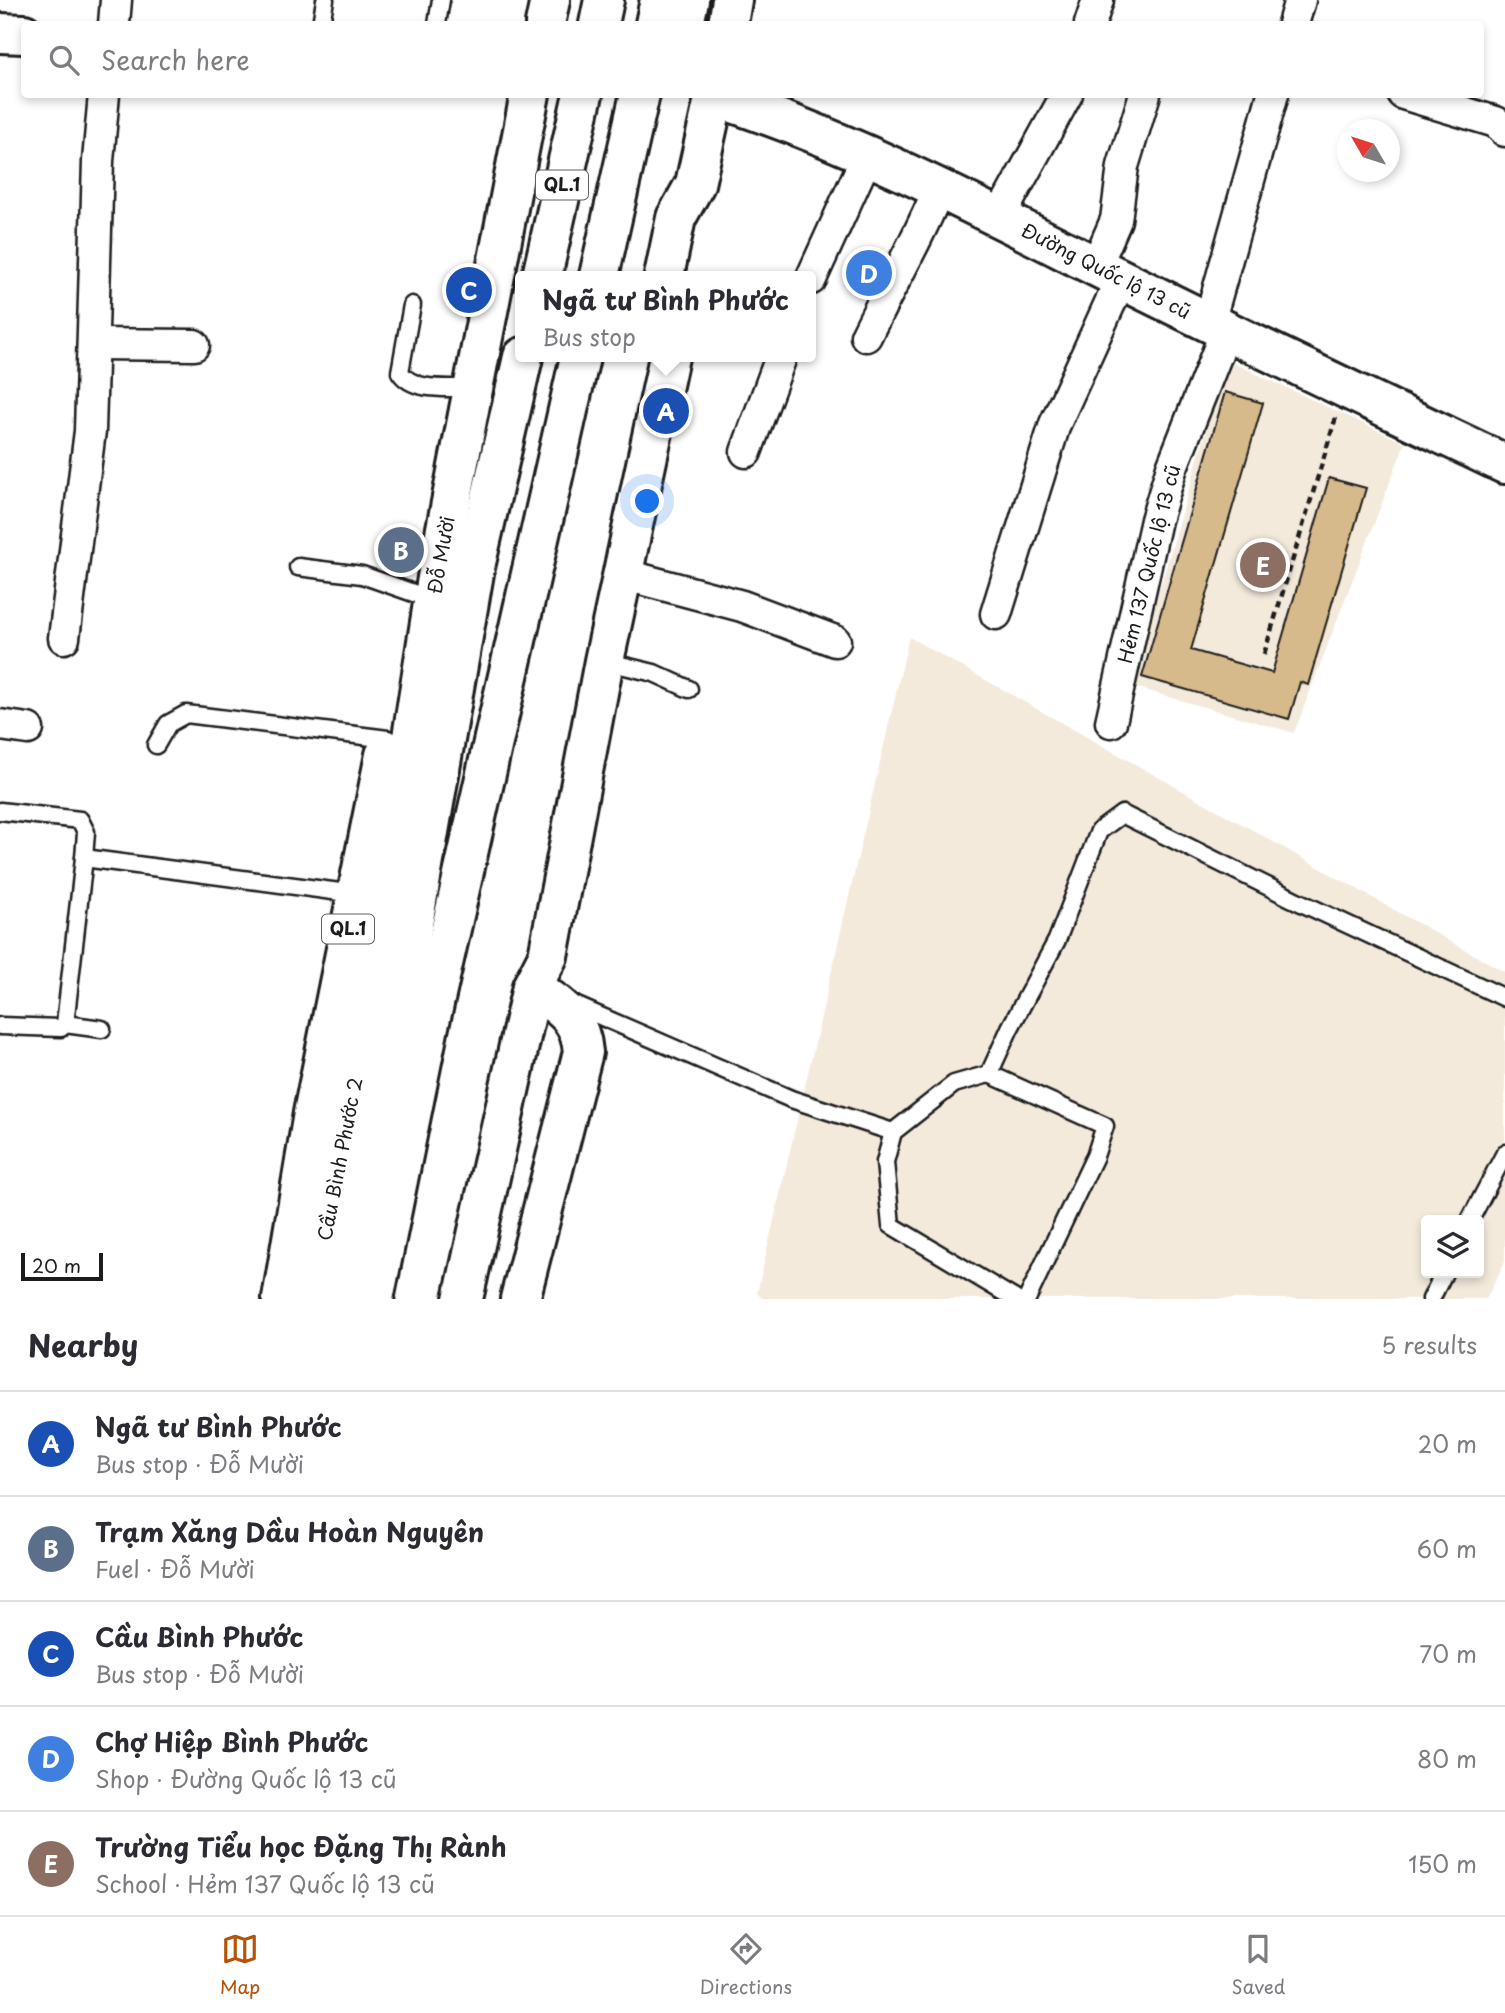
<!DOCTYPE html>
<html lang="en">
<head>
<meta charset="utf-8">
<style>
  body { margin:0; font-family:"Playpen Sans",sans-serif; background:#f2f2f3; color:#2b2b33 }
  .controls { position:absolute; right:21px; bottom:21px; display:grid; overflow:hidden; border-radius:7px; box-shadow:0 4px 10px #0003 }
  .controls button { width:63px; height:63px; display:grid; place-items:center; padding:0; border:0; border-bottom:2px solid #e1e1e2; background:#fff; color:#2b2b33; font:35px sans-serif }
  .compass { position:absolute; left:1337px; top:119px; width:63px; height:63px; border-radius:50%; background:#fff; box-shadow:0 4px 10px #0003; rotate:309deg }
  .scale { position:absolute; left:21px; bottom:18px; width:82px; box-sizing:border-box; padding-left:7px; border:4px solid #1c1c1c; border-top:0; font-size:19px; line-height:24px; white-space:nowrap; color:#1c1c1c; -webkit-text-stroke:5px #fff; paint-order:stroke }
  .you { position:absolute; left:648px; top:502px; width:24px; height:24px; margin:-18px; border:5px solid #fff; border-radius:50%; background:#1a73e8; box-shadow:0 0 0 10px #1a73e833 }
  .badge { display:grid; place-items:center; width:46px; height:46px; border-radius:50%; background:#b45309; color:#fff; font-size:23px; font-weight:700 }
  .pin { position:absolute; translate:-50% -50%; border:4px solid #fff; box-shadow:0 2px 7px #0006 }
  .popup { position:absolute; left:515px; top:271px; width:301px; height:91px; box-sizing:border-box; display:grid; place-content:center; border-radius:7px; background:#fff; filter:drop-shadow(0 2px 5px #0005); font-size:23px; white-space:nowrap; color:#7c7c81 }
  .popup b { font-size:26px; color:#2b2b33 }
  .popup::after { content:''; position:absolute; left:50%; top:100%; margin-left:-14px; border:14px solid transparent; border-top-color:#fff }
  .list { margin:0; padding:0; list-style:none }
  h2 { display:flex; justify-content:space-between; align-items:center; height:91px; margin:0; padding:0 28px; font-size:30px }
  h2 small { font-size:23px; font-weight:400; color:#7c7c81 }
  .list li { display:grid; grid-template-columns:46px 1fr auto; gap:21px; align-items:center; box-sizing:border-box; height:105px; padding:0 28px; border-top:2px solid #e1e1e2 }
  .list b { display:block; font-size:26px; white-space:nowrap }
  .list p { margin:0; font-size:23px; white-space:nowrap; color:#7c7c81 }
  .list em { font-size:23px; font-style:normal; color:#7c7c81 }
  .icon { flex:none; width:38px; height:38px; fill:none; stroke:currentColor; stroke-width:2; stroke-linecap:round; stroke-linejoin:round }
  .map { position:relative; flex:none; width:1505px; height:1299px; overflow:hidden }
  .search { position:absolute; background:#fff; box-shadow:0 4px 10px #0003; left:21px; right:21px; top:21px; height:77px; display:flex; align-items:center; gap:18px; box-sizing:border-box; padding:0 24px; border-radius:7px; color:#7c7c81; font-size:26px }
  .sheet { height:616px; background:#fff }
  nav { display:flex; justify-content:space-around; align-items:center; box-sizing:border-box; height:98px; border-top:2px solid #e1e1e2; background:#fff; font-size:19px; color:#7c7c81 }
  nav a { display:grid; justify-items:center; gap:4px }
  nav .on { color:#b45309 }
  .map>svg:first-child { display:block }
  .built { fill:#f3eadc; fill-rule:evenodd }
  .building { fill:#d6ba8b; stroke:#1c1c1c; stroke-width:2 }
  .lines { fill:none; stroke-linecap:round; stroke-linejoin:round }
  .lane-casing { stroke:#1c1c1c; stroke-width:21 }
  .street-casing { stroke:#1c1c1c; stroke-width:35 }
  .secondary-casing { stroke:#1c1c1c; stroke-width:44 }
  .highway-casing { stroke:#1c1c1c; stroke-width:44 }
  .path { stroke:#1c1c1c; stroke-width:4.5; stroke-dasharray:7 5; stroke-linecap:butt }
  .lane { stroke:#fff; stroke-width:16 }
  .street { stroke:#fff; stroke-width:30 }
  .secondary { stroke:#fff; stroke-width:38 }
  .highway { stroke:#fff; stroke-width:38 }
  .labels { text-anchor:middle; stroke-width:6; stroke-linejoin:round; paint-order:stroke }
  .shield { fill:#fff; stroke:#606060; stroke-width:2 }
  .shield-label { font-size:18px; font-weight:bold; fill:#1c1c1c }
  .street-label { font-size:19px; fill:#1c1c1c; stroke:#fff }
</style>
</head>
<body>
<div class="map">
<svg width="1505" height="1299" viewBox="0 0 1505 1299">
  <rect width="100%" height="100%" fill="#fff"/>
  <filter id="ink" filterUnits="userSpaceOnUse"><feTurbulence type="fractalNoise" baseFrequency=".0143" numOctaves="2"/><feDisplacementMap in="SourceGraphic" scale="14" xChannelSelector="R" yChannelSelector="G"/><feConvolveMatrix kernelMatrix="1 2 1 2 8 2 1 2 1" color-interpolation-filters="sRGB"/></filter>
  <g filter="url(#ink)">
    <g class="built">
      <polygon points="1227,360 1405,443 1294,733 1131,686"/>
      <path d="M909,637L1505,972V1262L1486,1299H763L757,1293ZM1426,1220H1479V1273H1426Z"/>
    </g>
    <polygon class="building" points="1225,392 1263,403 1191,650 1272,673 1329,478 1366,488 1308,685 1300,682 1289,719 1142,677"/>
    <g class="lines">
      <defs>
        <g id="lane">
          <polyline points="321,24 325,0"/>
          <polyline points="437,24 441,0"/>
          <path d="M412,305L400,372C413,393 451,387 473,388"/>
          <polyline points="298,567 362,575 422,596"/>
          <polyline points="604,661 654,673 689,689"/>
          <polyline points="156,745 168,724 186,714 388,739"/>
          <polyline points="0,811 80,820 86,832 84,858"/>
          <polyline points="570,1003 791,1099 893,1132"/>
          <polyline points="65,1024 84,858 355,894"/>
          <polyline points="0,1026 61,1028 65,1024 102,1029"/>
          <polyline points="989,1074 1010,1028 1057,940 1099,831 1122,814 1293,899 1505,998"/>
          <polyline points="1470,1220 1505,1153"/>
          <polyline points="1015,1299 891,1225 885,1162 893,1132 954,1084 989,1074 1105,1126 1095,1156 1027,1299"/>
          <polyline points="1431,1299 1444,1273"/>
        </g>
        <g id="street">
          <polyline points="114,24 116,0"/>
          <polyline points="1090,24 1098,0"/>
          <polyline points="1293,24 1300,0"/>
          <polyline points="1403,94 1496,122 1505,131"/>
          <polyline points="999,218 1067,94"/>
          <polyline points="1096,266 1116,220 1123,166 1145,94"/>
          <polyline points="811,279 867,156"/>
          <polyline points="1209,323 1273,94"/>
          <path d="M866,336C890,286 919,239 939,188"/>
          <polyline points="94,344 194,345"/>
          <polyline points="746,452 781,357"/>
          <polyline points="622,574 742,606 835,641"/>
          <polyline points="996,614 1055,424 1121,279"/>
          <polyline points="64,638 90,431 98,161 104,94"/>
          <polyline points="1111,722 1156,520 1172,467 1226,331"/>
          <polyline points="0,725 28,729"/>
        </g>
        <g id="secondary">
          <polyline points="0,33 24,34"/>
          <path d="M715,97C856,142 987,212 1119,278C1247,342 1376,403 1505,464"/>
        </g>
        <g id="highway">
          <polyline points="545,24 550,0"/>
          <polyline points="599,24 604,0"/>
          <polyline points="655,24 660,0"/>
          <polyline points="684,24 689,0"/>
          <polyline points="728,24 732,0"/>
          <polyline points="542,276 583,94"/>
          <polyline points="599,276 640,94"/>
          <polyline points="664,276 676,218 695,184 715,94"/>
          <polyline points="282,1299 313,1113 385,755"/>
          <polyline points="312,1299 368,1019 439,565 530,94"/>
          <polyline points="339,1299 396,1022 475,567 523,357"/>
          <polyline points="374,1299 429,1026 580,357"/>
          <polyline points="463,1299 532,987 548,956 604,661 669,357"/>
          <path d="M520,1299L583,1052C580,1016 560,1007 532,987"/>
        </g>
      </defs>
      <use href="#lane" class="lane-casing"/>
      <use href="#street" class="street-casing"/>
      <use href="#secondary" class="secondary-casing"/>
      <use href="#highway" class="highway-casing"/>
      <polyline class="path" points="1264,654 1336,417"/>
      <use href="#lane" class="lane"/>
      <use href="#street" class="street"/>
      <use href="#secondary" class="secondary"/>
      <use href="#highway" class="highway"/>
    </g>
  </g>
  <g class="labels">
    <g class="shield">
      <rect x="536" y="170.5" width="52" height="29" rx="5"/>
      <rect x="322" y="914.5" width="52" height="29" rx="5"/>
    </g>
    <g class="shield-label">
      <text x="562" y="191">QL.1</text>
      <text x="348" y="935">QL.1</text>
    </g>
    <g class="street-label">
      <text transform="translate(1106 271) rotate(27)" y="7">Đường Quốc lộ 13 cũ</text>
      <text transform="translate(441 555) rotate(-80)" y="7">Đỗ Mười</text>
      <text transform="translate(1149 564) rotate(-76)" y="7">Hẻm 137 Quốc lộ 13 cũ</text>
      <text transform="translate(340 1159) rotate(-79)" y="7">Cầu Bình Phước 2</text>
    </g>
  </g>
</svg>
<div class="controls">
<button><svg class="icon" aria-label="layers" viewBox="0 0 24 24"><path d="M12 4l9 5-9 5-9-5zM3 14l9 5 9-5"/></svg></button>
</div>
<svg class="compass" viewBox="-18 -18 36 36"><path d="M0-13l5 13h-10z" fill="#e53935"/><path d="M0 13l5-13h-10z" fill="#7c7c81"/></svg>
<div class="scale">20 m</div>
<div class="you"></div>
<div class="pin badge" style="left:666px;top:411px;background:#1a4fb4">A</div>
<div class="popup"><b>Ngã tư Bình Phước</b>Bus stop</div>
<div class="pin badge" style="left:401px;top:550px;background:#5c6f8a">B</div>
<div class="pin badge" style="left:469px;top:290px;background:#1a4fb4">C</div>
<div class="pin badge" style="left:869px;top:273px;background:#3f7fe0">D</div>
<div class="pin badge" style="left:1263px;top:565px;background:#8d6e63">E</div>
<div class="search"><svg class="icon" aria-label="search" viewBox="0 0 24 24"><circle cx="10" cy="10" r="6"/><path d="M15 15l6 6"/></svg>Search here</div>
</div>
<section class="sheet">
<h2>Nearby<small>5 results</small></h2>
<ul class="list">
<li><span class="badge" style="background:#1a4fb4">A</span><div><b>Ngã tư Bình Phước</b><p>Bus stop · Đỗ Mười</p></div><em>20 m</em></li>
<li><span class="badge" style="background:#5c6f8a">B</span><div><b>Trạm Xăng Dầu Hoàn Nguyên</b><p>Fuel · Đỗ Mười</p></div><em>60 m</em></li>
<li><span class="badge" style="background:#1a4fb4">C</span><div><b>Cầu Bình Phước</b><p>Bus stop · Đỗ Mười</p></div><em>70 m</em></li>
<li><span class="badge" style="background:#3f7fe0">D</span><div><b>Chợ Hiệp Bình Phước</b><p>Shop · Đường Quốc lộ 13 cũ</p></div><em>80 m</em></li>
<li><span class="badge" style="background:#8d6e63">E</span><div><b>Trường Tiểu học Đặng Thị Rành</b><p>School · Hẻm 137 Quốc lộ 13 cũ</p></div><em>150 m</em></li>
</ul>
</section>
<nav>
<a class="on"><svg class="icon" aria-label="map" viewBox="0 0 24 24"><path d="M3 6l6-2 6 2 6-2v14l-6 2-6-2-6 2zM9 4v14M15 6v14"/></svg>Map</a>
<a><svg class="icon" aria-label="directions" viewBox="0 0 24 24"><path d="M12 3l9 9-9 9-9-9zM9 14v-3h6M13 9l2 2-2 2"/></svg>Directions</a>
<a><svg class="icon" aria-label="saved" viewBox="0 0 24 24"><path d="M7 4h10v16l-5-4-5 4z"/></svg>Saved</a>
</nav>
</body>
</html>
